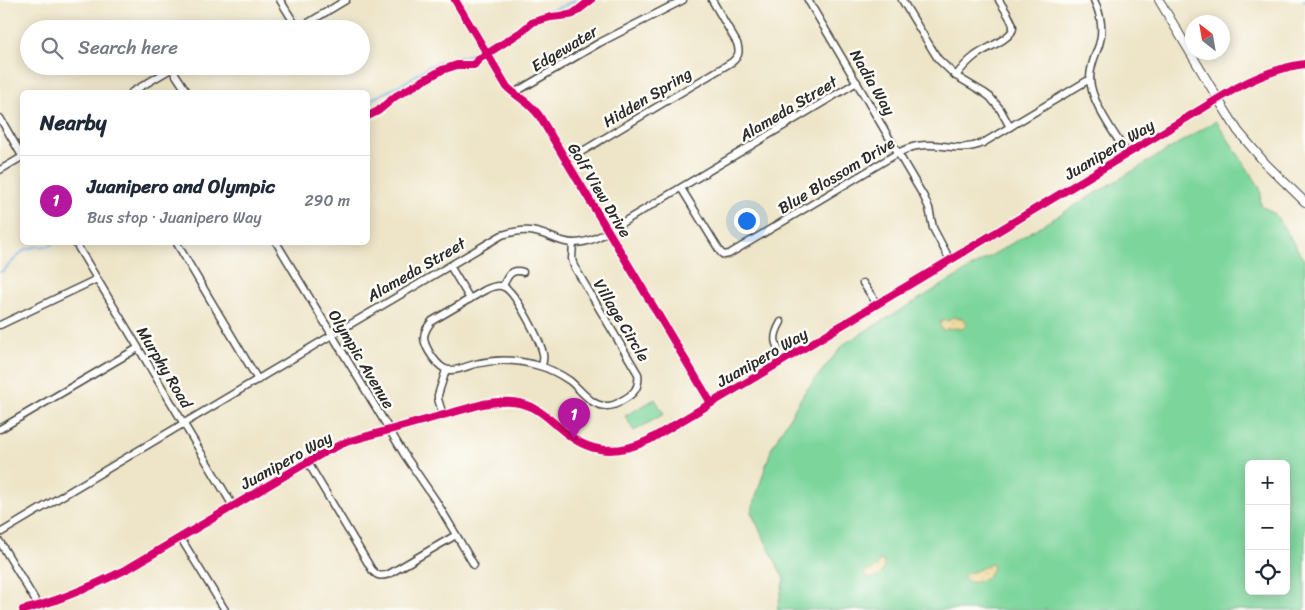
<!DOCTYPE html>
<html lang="en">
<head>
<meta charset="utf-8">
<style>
  body { margin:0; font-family:Sriracha,sans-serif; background:#f2f2f3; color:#1f2937 }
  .controls { position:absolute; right:15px; bottom:15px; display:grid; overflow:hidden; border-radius:8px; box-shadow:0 2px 12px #0003 }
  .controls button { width:45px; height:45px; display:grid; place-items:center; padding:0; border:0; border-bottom:1px solid #e0e1e3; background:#fff; color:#1f2937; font:25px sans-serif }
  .compass { position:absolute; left:1185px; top:15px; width:45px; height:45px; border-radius:50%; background:#fff; box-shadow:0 2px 12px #0003; rotate:329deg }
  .you { position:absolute; left:746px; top:220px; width:18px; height:18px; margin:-12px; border:4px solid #fff; border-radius:50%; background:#1a73e8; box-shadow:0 0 0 8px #1a73e833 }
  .badge { display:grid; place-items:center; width:32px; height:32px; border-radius:50%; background:#b5179e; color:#fff; font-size:16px; font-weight:700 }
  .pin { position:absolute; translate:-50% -41px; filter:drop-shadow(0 1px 2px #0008) }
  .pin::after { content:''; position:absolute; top:26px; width:18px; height:15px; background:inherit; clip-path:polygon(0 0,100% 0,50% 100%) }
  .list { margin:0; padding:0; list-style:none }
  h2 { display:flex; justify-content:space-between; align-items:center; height:65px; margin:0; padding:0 20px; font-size:21px }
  h2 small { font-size:16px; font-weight:400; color:#747a83 }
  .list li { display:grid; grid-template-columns:32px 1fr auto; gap:15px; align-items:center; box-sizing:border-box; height:90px; padding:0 20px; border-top:1px solid #e0e1e3 }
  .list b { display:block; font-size:19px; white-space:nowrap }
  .list p { margin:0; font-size:16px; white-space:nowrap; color:#747a83 }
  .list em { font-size:16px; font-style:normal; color:#747a83 }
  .icon { flex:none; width:28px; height:28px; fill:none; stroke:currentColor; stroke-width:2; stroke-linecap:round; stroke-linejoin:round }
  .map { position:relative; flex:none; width:1305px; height:610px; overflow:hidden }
  .search { position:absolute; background:#fff; box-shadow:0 2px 12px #0003; left:20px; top:20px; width:350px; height:55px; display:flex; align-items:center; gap:12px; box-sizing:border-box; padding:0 18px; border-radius:28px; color:#747a83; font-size:19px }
  .panel { position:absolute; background:#fff; box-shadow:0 2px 12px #0003; left:20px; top:90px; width:350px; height:155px; border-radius:8px }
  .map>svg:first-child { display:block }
  .green { fill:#7bd59b; stroke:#538063; fill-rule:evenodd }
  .sand { fill:url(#sand-dots); stroke:#8c8264 }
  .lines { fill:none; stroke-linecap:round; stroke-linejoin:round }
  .stream { stroke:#77b5ea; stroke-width:2 }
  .minor-casing { stroke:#484743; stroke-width:9 }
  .major-casing { stroke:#484743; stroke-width:10 }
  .minor { stroke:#fff; stroke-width:6 }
  .major { stroke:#fff; stroke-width:8 }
  .cycleway-casing { stroke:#fdfcf7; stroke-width:11 }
  .cycleway { stroke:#d6006c; stroke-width:8 }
  .labels { text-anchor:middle; stroke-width:5; stroke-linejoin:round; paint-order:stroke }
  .street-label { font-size:16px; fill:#2b2b2b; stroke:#fdfcf7 }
</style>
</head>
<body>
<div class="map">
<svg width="1305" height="610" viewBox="0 0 1305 610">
  <defs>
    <pattern id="sand-dots" width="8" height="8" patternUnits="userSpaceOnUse" patternTransform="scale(1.25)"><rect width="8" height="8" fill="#eeda9e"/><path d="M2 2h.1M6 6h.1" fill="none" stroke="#cb8" stroke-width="1.8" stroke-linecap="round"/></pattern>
  </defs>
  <rect width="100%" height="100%" fill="#fdfcf7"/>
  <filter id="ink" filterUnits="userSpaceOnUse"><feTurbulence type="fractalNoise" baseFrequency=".02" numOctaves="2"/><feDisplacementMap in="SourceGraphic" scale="10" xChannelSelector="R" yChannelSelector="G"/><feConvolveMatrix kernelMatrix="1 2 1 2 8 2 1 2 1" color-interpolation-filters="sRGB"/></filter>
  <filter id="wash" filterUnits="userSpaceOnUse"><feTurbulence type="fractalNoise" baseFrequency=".0096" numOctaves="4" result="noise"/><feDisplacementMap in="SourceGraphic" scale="20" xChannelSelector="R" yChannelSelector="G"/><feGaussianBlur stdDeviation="1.12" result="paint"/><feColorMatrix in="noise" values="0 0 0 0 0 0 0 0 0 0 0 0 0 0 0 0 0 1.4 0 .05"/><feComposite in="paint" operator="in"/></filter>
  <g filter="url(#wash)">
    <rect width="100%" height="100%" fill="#eee5c8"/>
    <g class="green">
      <path d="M1216,121L1259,186L1261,192L1260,202L1262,206L1275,214L1305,261V610H777L784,579L751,512L772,447L804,393L844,344ZM1249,464H1286V591H1249Z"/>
      <polygon points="655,399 664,414 634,431 625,416"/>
    </g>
    <g class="sand">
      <polygon points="952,317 956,318 962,318 967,324 962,329 951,328 945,330 942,330 940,326 940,322 944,320 948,321"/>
      <path d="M880,560H883C888,571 874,585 864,574L865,572C874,570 876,568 880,560Z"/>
      <path d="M991,564L993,567C989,579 975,587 964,579V576L967,573L976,571Z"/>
    </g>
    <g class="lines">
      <g class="stream">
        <polyline points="1304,0 1305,1"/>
        <polyline points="491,43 539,14 563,6 575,0"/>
        <polyline points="368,101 404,83 429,66 450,59 474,54"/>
        <polyline points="0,272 3,271 24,250 33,247 49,246 56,242"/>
      </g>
    </g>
  </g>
  <g filter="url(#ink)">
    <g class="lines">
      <defs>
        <g id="minor">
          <polyline points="280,0 298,29"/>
          <path d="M455,0L507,87C518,98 530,102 540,117L711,403"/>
          <polyline points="808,0 924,197 929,208 933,228 950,260"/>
          <polyline points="902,0 938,59 956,76 983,92 990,97 1000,109 1010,127"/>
          <path d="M1094,0C1101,15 1104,29 1099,45C1095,56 1090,66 1090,78C1090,101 1115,134 1127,154"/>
          <polyline points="298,29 346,0"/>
          <polyline points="172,69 187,92"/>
          <path d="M956,76C961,69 967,62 975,56C983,49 1012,39 1013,28C1014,22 1002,6 999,0"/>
          <polyline points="132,92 176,66"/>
          <polyline points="514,93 599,43 683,0"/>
          <polyline points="0,118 22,156"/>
          <path d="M566,161L732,62C739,56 740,52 737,43L712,0"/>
          <polyline points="0,170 22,157"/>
          <path d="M681,188L721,253L724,255L729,254L898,153C904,150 911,147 917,146C942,141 956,154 983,143L1090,79"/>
          <polyline points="75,242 233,506"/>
          <polyline points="176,242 258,380"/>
          <polyline points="276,242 404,454 436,501 474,565"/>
          <polyline points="450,266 470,299"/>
          <polyline points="863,283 877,304"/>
          <path d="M503,286C507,277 511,268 523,272"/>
          <path d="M781,322C771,339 775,344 784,360"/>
          <polyline points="0,325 97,279"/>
          <path d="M542,366C543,362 544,358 543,354C541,342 515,291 504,287C498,284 491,287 485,290L432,321C428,326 424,331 424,338C425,348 438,369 449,370C457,371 467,366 475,364C495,359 515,359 536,365C548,368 560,374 570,381C581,390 592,407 607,406C613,406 617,404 621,401C633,395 640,388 638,374L574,266L572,259L573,243"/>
          <polyline points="443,415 438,399 438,395 446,370"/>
          <polyline points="0,429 138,348"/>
          <path d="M307,461L372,570C377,576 381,577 389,574L456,535"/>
          <path d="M0,533L332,335L502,235C522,229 532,229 551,237C558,240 566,243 574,243C583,243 592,240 600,236L857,82"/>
          <polyline points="180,537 225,610"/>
          <polyline points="0,542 41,610"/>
          <path d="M23,610C60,601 95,585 129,568L323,453L346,442L483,404C500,401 516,400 532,407C546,414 554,424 566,433C591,454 620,454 649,440L784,360L1238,87C1259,76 1281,67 1305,64"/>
        </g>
        <polyline id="major" points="1159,0 1218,99 1238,131 1265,163 1305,202"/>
      </defs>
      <use href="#minor" class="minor-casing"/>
      <use href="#major" class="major-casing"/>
      <use href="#minor" class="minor"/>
      <use href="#major" class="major"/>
      <defs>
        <g id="cycleway">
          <path d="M455,0L507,87C518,98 530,102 540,117L711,403"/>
          <polyline points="368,116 378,111 396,96 442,70 457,65 474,65 479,59 521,32 533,22 551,17 569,15 573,14 591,0"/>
          <path d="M23,610C60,601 95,585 129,568L323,453L346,442L483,404C500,401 516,400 532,407C546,414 554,424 566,433C591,454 620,454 649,440L784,360L1238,87C1259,76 1281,67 1305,64"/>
        </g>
      </defs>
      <use href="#cycleway" class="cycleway-casing"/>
      <use href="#cycleway" class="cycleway"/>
    </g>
  </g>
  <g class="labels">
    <g class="street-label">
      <text transform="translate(564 48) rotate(-31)" y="6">Edgewater</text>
      <text transform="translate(873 82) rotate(60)" y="6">Nadia Way</text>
      <text transform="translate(647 97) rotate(-31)" y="6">Hidden Spring</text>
      <text transform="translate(788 108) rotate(-31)" y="6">Alameda Street</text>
      <text transform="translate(1109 149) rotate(-31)" y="6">Juanipero Way</text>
      <text transform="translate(836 175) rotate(-31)" y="6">Blue Blossom Drive</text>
      <text transform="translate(600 190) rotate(59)" y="6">Golf View Drive</text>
      <text transform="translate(416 269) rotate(-30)" y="6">Alameda Street</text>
      <text transform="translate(622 320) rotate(59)" y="6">Village Circle</text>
      <text transform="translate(762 357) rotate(-30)" y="6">Juanipero Way</text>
      <text transform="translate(362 359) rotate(59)" y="6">Olympic Avenue</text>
      <text transform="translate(165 367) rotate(59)" y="6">Murphy Road</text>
      <text transform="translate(286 460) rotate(-29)" y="6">Juanipero Way</text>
    </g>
  </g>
</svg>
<div class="controls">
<button>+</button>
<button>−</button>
<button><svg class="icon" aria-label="locate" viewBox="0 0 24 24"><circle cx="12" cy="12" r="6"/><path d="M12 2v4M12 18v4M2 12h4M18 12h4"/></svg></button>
</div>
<svg class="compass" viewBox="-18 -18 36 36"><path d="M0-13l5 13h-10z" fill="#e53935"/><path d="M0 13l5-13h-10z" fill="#747a83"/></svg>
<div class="you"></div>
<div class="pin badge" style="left:574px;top:439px">1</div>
<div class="search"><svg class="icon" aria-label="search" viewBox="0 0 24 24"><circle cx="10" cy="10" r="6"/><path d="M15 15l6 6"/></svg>Search here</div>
<section class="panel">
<h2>Nearby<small></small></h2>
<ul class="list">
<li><span class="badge">1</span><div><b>Juanipero and Olympic</b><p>Bus stop · Juanipero Way</p></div><em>290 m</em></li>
</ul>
</section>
</div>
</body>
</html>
